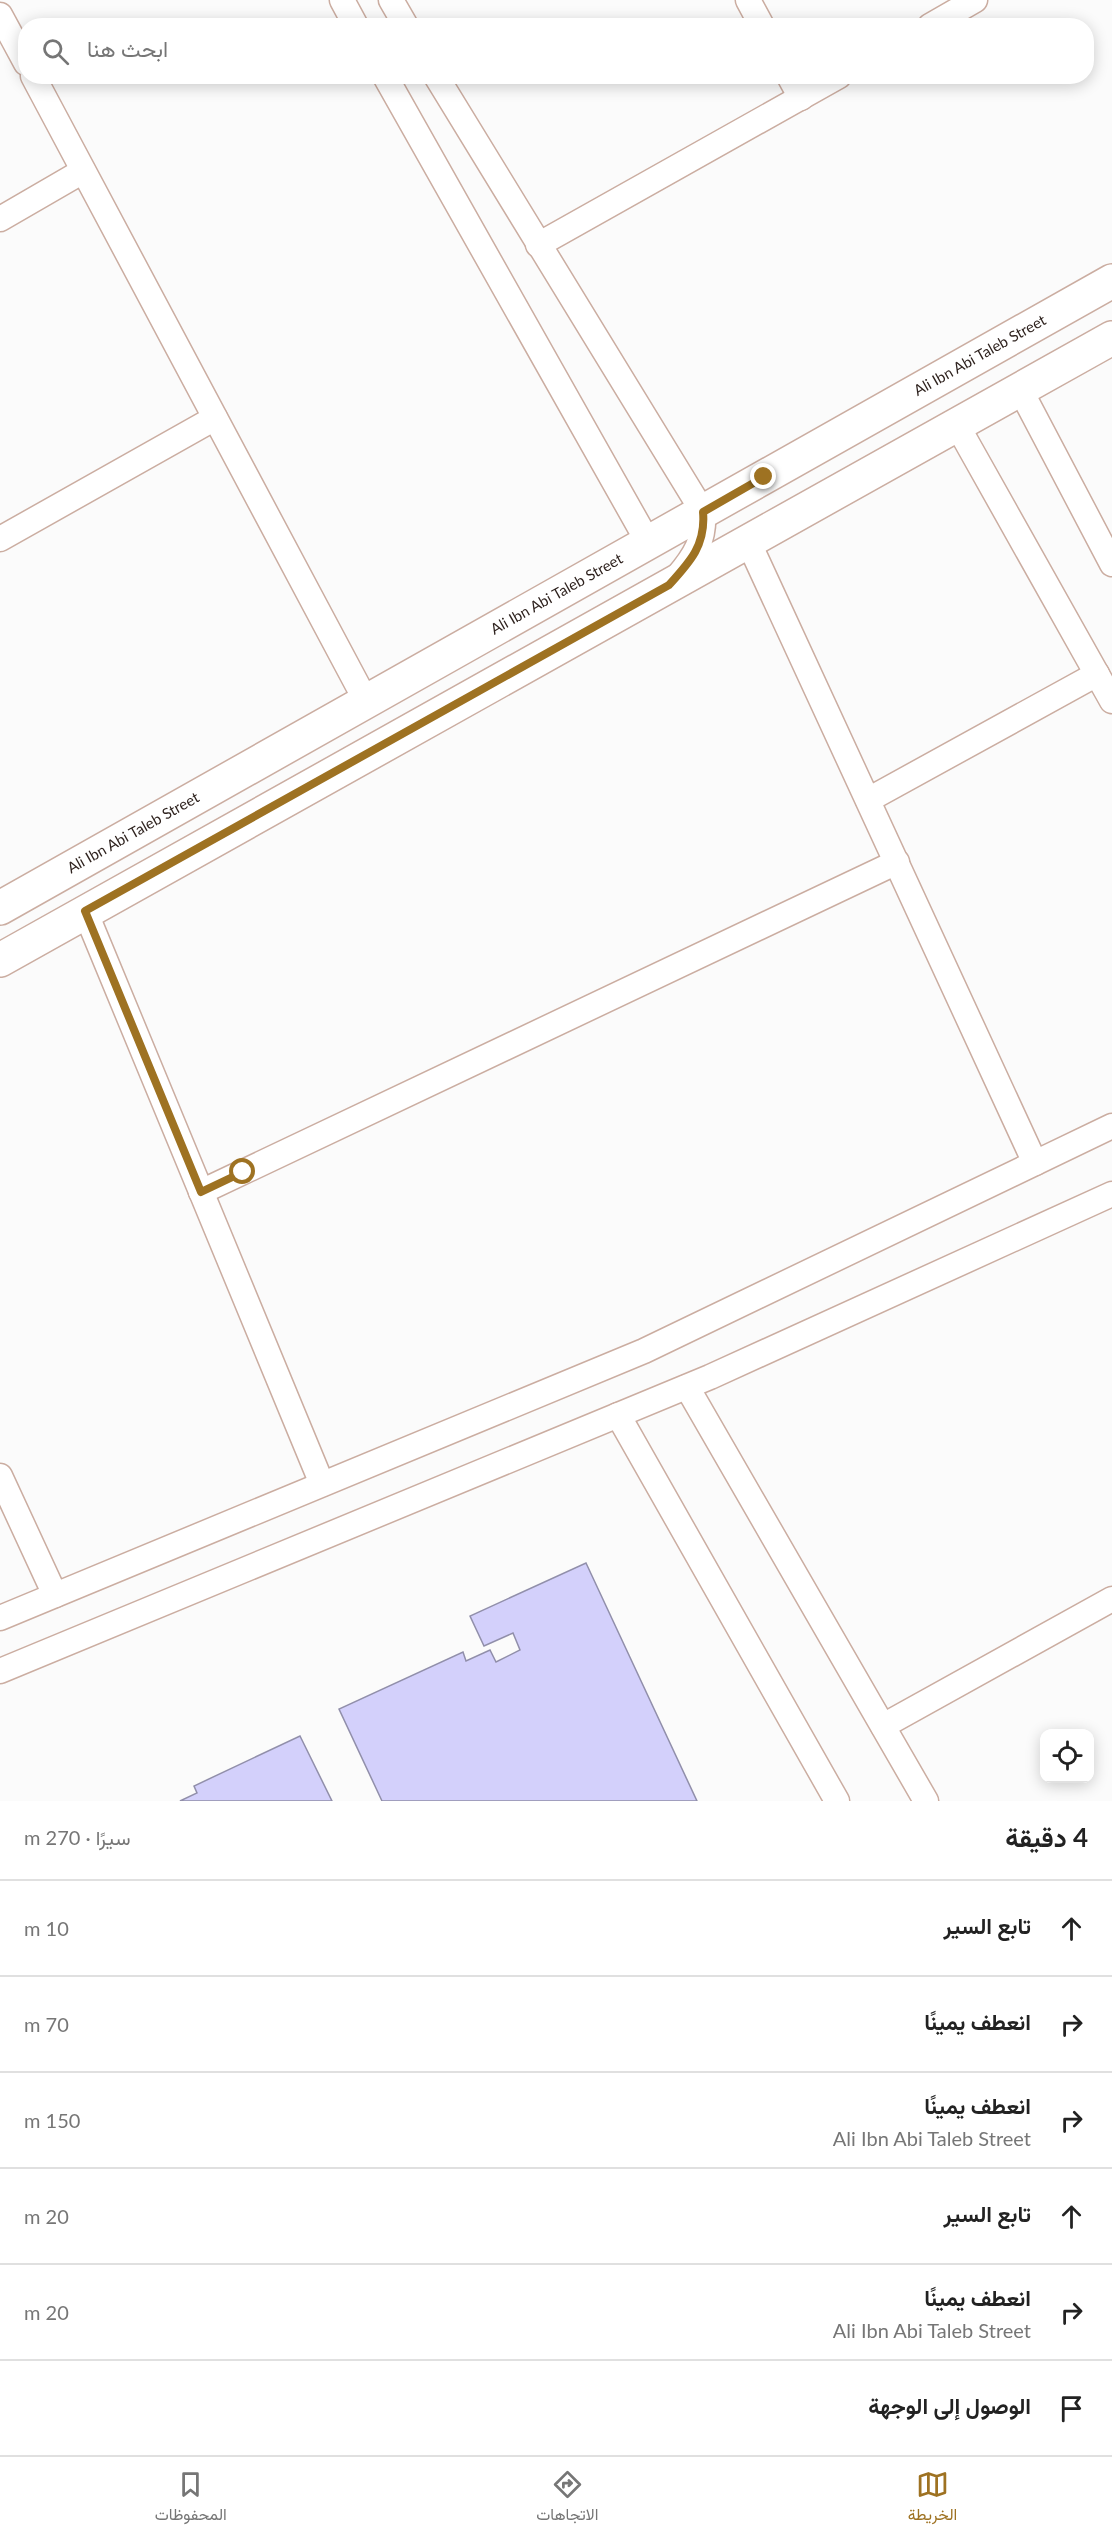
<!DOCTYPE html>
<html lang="ar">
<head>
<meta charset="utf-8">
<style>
  body { margin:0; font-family:Lato,Vazirmatn,sans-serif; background:#f2f2f2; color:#222; direction:rtl }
  .controls { position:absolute; right:18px; bottom:18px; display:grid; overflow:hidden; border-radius:12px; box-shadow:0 3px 15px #0003 }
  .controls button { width:54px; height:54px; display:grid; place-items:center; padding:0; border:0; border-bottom:2px solid #e0e0e0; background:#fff; color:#222; font:30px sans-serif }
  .stop { position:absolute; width:18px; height:18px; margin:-14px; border:4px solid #9e7222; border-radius:50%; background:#fff }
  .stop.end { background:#9e7222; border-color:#fff; box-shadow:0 2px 6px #0008 }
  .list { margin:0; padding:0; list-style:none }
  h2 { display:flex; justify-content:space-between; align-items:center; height:78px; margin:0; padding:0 24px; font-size:26px }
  h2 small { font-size:20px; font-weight:400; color:#767676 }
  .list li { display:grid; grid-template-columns:39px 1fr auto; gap:18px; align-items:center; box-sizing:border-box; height:96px; padding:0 24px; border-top:2px solid #e0e0e0 }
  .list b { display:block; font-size:22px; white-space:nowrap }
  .list p { margin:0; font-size:20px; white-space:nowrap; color:#767676 }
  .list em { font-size:20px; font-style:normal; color:#767676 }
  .icon { flex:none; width:33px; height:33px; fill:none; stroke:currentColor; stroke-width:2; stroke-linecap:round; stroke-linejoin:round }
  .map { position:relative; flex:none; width:1112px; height:1801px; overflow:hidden; direction:ltr }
  .search { position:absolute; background:#fff; box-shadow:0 3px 15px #0003; left:18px; right:18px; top:18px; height:66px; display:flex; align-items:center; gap:15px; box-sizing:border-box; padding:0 21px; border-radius:24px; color:#767676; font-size:22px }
  .sheet { height:654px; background:#fff }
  nav { display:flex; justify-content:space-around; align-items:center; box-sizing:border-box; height:84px; border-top:2px solid #e0e0e0; background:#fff; font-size:16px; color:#767676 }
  nav a { display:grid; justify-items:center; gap:3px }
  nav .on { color:#9e7222 }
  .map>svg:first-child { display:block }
  .building { fill:#d3d0fb; stroke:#918faa; stroke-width:1.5 }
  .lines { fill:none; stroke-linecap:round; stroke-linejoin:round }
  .street-casing { stroke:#cbada1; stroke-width:27 }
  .secondary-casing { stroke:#cbada1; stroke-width:36 }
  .street { stroke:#fff; stroke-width:24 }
  .secondary { stroke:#fff; stroke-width:33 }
  .route { stroke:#9e7222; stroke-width:8 }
  .labels { text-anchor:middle; stroke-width:4.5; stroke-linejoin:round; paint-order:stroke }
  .street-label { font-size:15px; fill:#2f231f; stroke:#fff }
</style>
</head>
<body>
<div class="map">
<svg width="1112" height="1801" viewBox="0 0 1112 1801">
  <rect width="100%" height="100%" fill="#fbfbfb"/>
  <g class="building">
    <polygon points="586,1563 697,1801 382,1801 339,1709 463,1652 466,1661 490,1650 496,1662 520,1650 513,1633 484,1646 470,1616"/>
    <polygon points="300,1736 332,1801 180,1801 197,1793 194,1786"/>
  </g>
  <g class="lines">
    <defs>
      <g id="street">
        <polyline points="342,0 356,26"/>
        <polyline points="391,0 406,26"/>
        <polyline points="748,0 762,26"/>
        <polyline points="0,15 26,63"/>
        <polyline points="930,26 975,0"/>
        <polyline points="33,76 366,701"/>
        <polyline points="385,76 648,542"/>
        <path d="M436,76L703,512C705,540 695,556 677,577"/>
        <polyline points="789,76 801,98"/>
        <polyline points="0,219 83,171"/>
        <polyline points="538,245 839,76"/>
        <polyline points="1020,389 1112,564"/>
        <polyline points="957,425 1112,701"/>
        <polyline points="0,539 215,418"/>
        <polyline points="748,541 1035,1163"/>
        <polyline points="868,800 1097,674"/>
        <polyline points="85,911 322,1484"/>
        <polyline points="201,1192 897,862"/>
        <polyline points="687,1387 926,1801"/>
        <polyline points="618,1415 837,1801"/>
        <polyline points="0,1476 55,1595"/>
        <polyline points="0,1618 644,1351 1112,1126"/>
        <polyline points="0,1671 710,1377 1112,1194"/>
        <polyline points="883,1726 1112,1599"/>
      </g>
      <g id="secondary">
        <path id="s1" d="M0,908L1112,281"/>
        <polyline points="0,960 1112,338"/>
      </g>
    </defs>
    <use href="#street" class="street-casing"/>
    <use href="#secondary" class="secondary-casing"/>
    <use href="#street" class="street"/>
    <use href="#secondary" class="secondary"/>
  </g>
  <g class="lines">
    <path class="route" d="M243,1172L201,1192L85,911L669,585C690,562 706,545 703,512L764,477"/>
  </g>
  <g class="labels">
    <g class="street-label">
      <text dy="5" stroke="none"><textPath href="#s1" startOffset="1125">Ali Ibn Abi Taleb Street</textPath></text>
      <text dy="5" stroke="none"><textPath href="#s1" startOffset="639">Ali Ibn Abi Taleb Street</textPath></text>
      <text dy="5" stroke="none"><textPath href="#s1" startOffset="153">Ali Ibn Abi Taleb Street</textPath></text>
    </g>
  </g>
</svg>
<div class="controls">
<button><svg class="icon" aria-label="locate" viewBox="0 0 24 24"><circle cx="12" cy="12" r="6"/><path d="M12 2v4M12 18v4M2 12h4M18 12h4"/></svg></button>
</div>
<div class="stop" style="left:243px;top:1172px"></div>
<div class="stop end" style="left:764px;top:477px"></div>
<div class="search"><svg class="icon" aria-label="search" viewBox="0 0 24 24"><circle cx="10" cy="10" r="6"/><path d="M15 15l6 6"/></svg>ابحث هنا</div>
</div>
<section class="sheet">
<h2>4 دقيقة<small>سيرًا · 270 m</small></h2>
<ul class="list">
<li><svg class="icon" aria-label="ahead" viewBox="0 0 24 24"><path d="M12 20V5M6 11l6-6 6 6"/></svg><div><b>تابع السير</b></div><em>10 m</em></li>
<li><svg class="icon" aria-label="right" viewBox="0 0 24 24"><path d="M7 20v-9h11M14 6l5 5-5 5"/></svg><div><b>انعطف يمينًا</b></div><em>70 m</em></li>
<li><svg class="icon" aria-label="right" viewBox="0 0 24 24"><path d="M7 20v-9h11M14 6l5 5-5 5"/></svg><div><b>انعطف يمينًا</b><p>Ali Ibn Abi Taleb Street</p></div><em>150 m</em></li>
<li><svg class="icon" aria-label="ahead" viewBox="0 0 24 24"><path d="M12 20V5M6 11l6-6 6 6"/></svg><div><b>تابع السير</b></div><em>20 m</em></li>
<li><svg class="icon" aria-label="right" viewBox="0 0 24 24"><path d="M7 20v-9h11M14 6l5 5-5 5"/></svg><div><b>انعطف يمينًا</b><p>Ali Ibn Abi Taleb Street</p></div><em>20 m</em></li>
<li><svg class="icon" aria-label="arrive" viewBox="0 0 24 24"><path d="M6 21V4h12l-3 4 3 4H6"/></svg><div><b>الوصول إلى الوجهة</b></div></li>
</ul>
</section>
<nav>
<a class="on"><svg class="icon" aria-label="map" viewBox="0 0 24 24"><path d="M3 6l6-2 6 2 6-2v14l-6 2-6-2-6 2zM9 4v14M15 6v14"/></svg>الخريطة</a>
<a><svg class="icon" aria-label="directions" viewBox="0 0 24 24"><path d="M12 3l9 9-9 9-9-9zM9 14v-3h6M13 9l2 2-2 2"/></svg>الاتجاهات</a>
<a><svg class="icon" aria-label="saved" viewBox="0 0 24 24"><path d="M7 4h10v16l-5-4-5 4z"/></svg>المحفوظات</a>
</nav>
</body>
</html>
